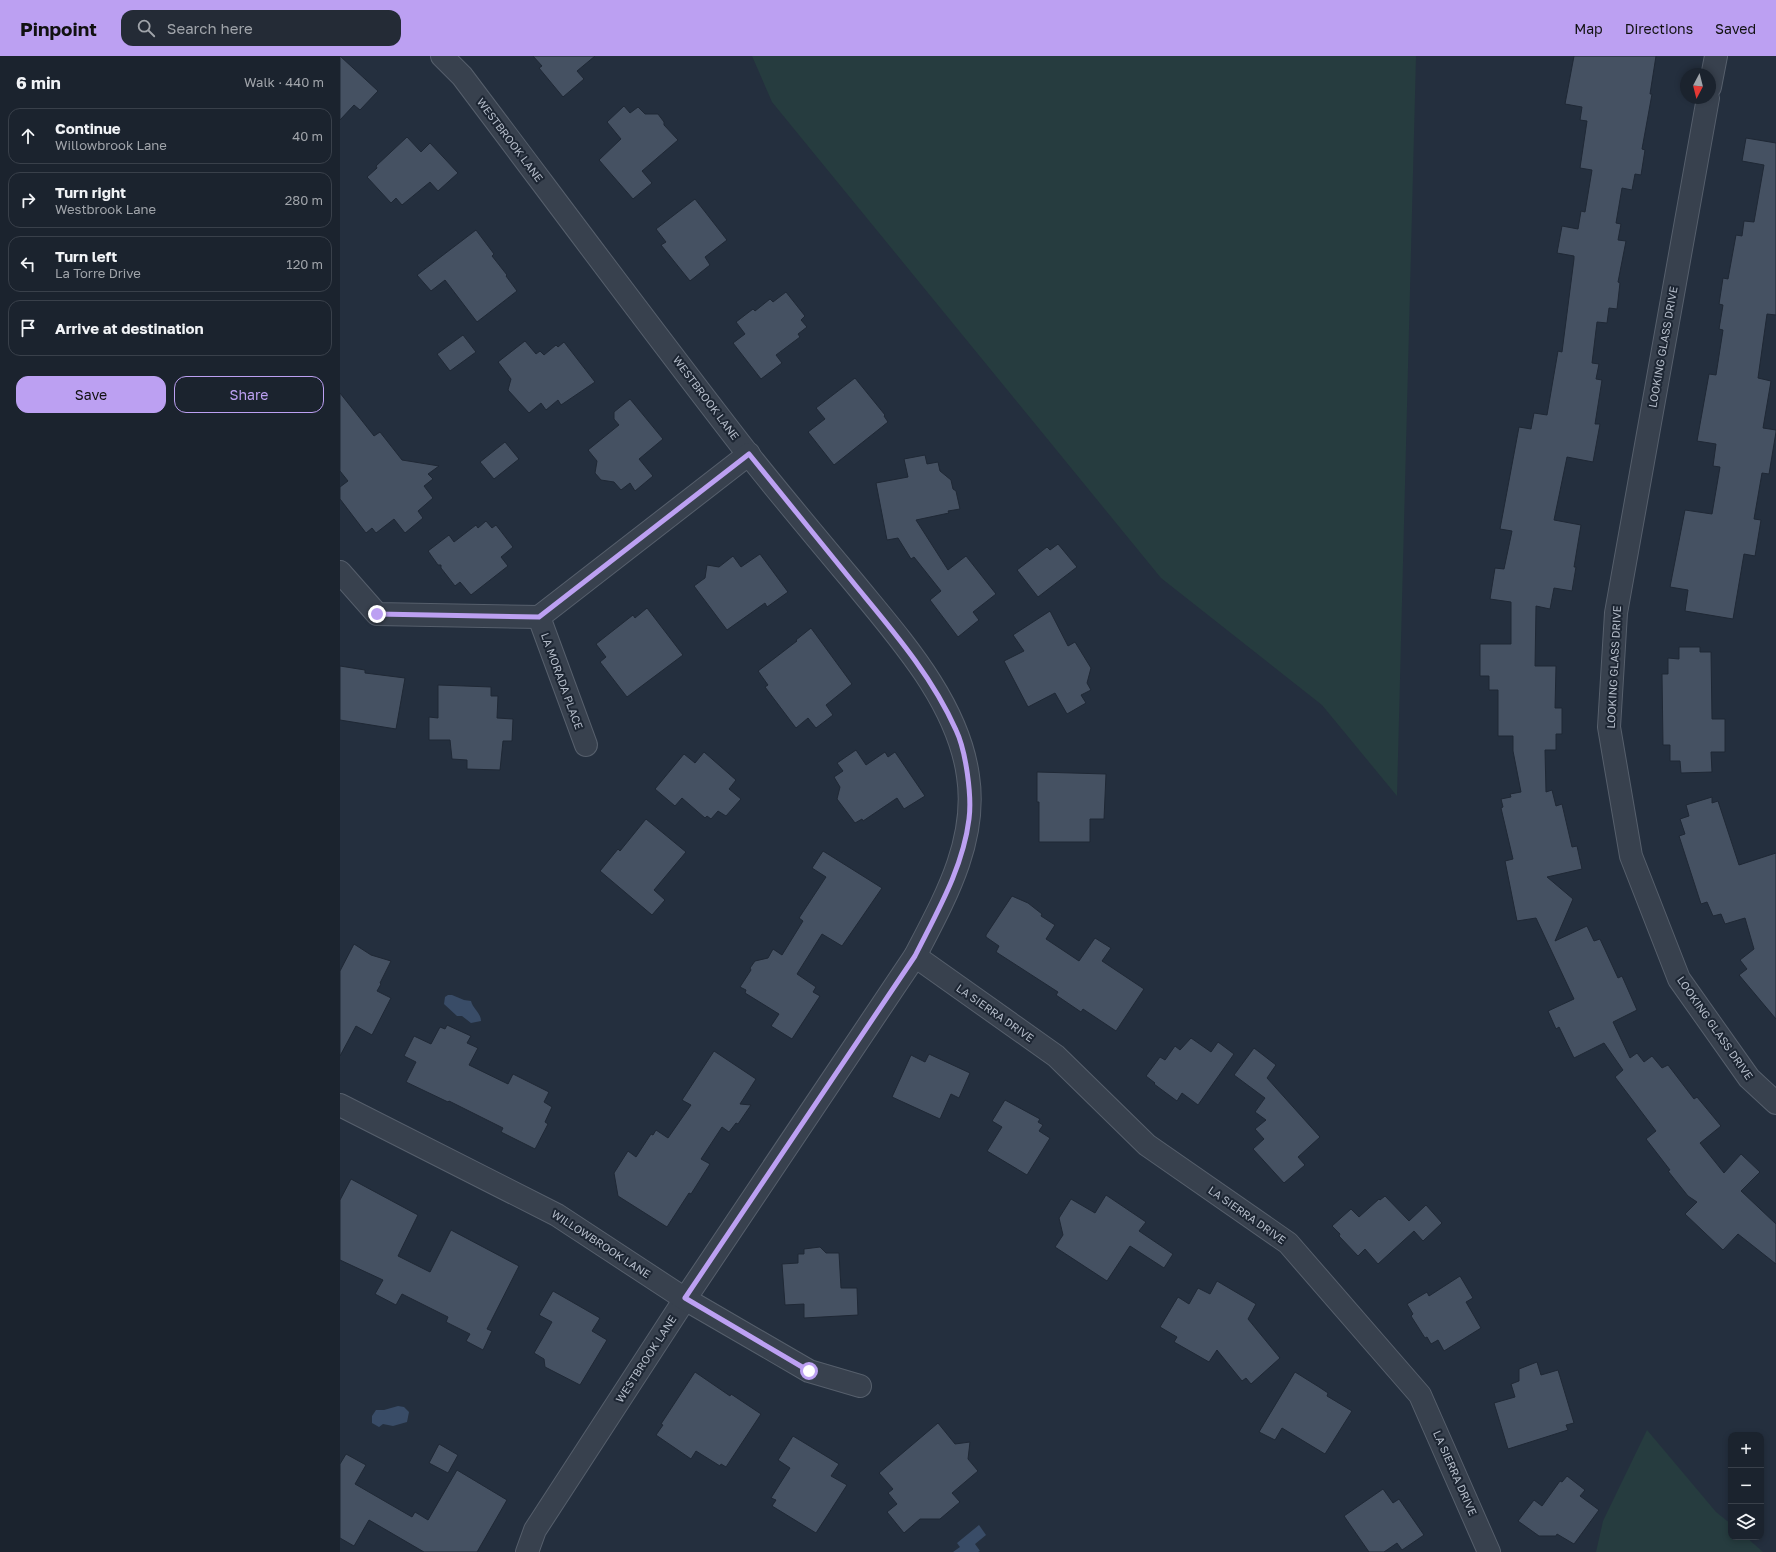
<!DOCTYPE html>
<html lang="en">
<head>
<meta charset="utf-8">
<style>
  body { margin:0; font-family:"Golos Text",sans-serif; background:#242b36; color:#f1f3f6 }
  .controls { position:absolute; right:12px; bottom:12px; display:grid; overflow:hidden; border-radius:8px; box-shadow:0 2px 6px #0003 }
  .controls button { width:36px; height:36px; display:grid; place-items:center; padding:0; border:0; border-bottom:1px solid #39404a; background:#1b232e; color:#f1f3f6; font:20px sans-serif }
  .compass { position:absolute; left:1340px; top:12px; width:36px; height:36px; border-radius:50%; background:#1b232e; box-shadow:0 2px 6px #0003; rotate:187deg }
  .stop { position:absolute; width:12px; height:12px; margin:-9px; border:3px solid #bca0f2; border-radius:50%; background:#fff }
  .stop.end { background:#bca0f2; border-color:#fff; box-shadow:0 1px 4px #0008 }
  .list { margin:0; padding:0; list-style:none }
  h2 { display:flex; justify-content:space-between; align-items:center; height:52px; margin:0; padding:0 16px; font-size:17px }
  h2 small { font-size:13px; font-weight:400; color:#a0a4aa }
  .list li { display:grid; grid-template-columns:26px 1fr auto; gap:12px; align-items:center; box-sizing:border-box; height:56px; margin:0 8px 8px; padding:0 8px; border:1px solid #39404a; border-radius:12px }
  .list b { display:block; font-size:15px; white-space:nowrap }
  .list p { margin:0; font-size:13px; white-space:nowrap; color:#a0a4aa }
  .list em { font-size:13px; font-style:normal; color:#a0a4aa }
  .actions { display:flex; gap:8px; padding:12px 16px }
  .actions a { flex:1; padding:9px 0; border:1px solid #bca0f2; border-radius:12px; text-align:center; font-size:14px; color:#bca0f2 }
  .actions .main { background:#bca0f2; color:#111 }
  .icon { flex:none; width:22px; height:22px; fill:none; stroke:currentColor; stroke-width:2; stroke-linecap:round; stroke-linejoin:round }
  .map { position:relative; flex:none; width:1436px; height:1496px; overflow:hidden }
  header { display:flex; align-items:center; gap:24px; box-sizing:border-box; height:56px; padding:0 20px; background:#bca0f2; color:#111 }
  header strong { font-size:19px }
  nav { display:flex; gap:22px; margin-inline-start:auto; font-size:14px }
  .search { width:280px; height:36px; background:#242b36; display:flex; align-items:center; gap:10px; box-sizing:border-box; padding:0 14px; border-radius:12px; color:#a0a4aa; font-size:15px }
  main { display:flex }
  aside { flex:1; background:#1b232e }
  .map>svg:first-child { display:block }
  .green { fill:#263c3f }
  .water { fill:#394c67 }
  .building { fill:#455162; stroke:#1f2835 }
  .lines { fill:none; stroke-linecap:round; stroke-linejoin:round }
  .street-casing { stroke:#565f6c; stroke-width:24 }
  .street { stroke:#38414e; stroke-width:22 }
  .route { stroke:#bca0f2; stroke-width:5 }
  .labels { text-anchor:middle; stroke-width:4; stroke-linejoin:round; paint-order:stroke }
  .street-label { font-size:11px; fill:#b4bcc9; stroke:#1d2633 }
</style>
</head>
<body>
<header>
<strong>Pinpoint</strong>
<div class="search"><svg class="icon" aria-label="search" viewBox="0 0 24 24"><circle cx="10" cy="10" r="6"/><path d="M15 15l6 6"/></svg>Search here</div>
<nav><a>Map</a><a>Directions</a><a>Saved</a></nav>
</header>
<main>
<aside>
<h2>6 min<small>Walk · 440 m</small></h2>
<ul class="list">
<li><svg class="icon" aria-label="ahead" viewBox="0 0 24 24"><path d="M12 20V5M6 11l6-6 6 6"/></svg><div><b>Continue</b><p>Willowbrook Lane</p></div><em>40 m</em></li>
<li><svg class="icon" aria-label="right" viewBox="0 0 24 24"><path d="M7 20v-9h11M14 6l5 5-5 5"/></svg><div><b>Turn right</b><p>Westbrook Lane</p></div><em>280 m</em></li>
<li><svg class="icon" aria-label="left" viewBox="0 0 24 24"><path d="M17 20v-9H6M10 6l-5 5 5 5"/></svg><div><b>Turn left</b><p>La Torre Drive</p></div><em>120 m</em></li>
<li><svg class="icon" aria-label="arrive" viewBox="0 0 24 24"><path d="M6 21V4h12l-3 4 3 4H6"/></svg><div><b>Arrive at destination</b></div></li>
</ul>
<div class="actions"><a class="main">Save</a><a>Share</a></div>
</aside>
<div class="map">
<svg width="1436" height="1496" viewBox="0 0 1436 1496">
  <rect width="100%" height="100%" fill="#242f3e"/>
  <g class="green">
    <polygon points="412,0 1076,0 1057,740 982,649 821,522 432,46"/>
    <polygon points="1307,1374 1376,1456 1391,1468 1391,1481 1406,1481 1423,1496 1256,1496 1263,1465"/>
  </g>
  <g class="water">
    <path d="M108,939H112L124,944L131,945C133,953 141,957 141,965L131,967L122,960H117L104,948L105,941Z"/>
    <polygon points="58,1350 64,1351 69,1356 67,1366 53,1370 43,1368 39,1371 32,1367 32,1360 36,1354 44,1354"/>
    <polygon points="639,1469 646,1479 635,1488 640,1495 638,1496 613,1496 620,1491 617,1487"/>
  </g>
  <g class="building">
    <polygon points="0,0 38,35 20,54 14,49 0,64"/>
    <polygon points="193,0 255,0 237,15 244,23 223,41 199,12 202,10"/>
    <polygon points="1234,0 1316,0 1310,38 1312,38 1302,93 1305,94 1301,119 1295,118 1292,134 1282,132 1276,167 1281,168 1278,184 1286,185 1278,226 1280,227 1277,253 1269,252 1267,267 1257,266 1252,307 1259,308 1256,323 1262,324 1255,368 1260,368 1253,406 1227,401 1214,464 1241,469 1234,511 1236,511 1232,535 1214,532 1210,553 1196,550 1195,610 1216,610 1215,652 1222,652 1222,678 1216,678 1216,694 1205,694 1206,736 1212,734 1216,750 1222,748 1232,791 1237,790 1242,813 1207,821 1233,843 1215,885 1247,870 1254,885 1260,883 1278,922 1282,920 1297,954 1273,966 1290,1002 1297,997 1304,1006 1312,1000 1322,1012 1328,1009 1354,1043 1357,1041 1381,1070 1360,1087 1384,1117 1401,1098 1420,1116 1401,1135 1436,1168 1436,1208 1398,1178 1383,1194 1345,1158 1357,1146 1348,1140 1328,1115 1330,1114 1306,1083 1316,1075 1275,1021 1283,1014 1264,987 1234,1002 1219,971 1216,973 1208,955 1234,943 1196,862 1177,865 1165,805 1173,803 1161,752 1163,751 1161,743 1171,741 1170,738 1181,736 1173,695 1173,680 1158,680 1158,634 1149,634 1149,620 1140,620 1140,588 1171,588 1171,546 1150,543 1155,512 1164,513 1172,475 1160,473 1179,371 1191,373 1194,357 1207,359 1218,295 1222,296 1234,203 1234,200 1217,197 1222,170 1238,173 1241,155 1245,156 1252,114 1240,112 1247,65 1240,64 1242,51 1225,48"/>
    <polygon points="284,50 290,57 298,51 305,58 318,58 324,66 324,69 338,84 302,115 312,127 293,143 259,104 281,83 267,66"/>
    <polygon points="67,81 81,96 90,87 118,117 98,135 90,126 62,149 56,142 51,147 27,121 37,112 36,110"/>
    <polygon points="1406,82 1436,87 1436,259 1427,258 1418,322 1431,325 1423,372 1436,374 1436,376 1429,418 1422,417 1414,463 1421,464 1415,500 1404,498 1393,563 1345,555 1348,534 1330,531 1345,454 1372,458 1380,411 1373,410 1376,388 1357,385 1369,318 1376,319 1383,274 1379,273 1383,249 1379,248 1383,222 1388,223 1396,179 1402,180 1404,165 1414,166 1424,109 1402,105"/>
    <polygon points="355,143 387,184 365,201 370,209 350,225 321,189 326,186 316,173"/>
    <polygon points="136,174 154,198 152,200 167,219 166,220 177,235 137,266 105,224 91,235 77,219"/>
    <polygon points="446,236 465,260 461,264 467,271 458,278 460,281 436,299 442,307 421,323 393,287 405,278 396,266 413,253 415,255 430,243 433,246"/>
    <polygon points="123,279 136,296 110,315 97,298"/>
    <polygon points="185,285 196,298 200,295 204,299 216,289 218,291 224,286 255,326 221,349 218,344 206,354 201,347 189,357 168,334 171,323 158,306"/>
    <polygon points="515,322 545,359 544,360 548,366 494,409 468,376 485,363 476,352"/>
    <polygon points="0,337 34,380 40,376 62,404 99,410 88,418 93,423 84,430 93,442 78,455 83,462 65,477 54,463 36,477 32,472 26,477 0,443 0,431 8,425 0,415"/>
    <polygon points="290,343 323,383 299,403 313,420 295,435 290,427 281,434 274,426 261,424 255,417 257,405 248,394 279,369 274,363 274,356"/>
    <polygon points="165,386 179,403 154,423 140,406"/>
    <polygon points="585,399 587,408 598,406 600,415 611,424 613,433 616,435 620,453 608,455 609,457 576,464 608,514 626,500 656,538 633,556 639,564 618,581 590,544 601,535 574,501 571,503 558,482 547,484 536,427 568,421 564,403"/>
    <polygon points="146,465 152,472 156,469 173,491 161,501 168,510 131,539 120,526 115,530 101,512 101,509 98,509 88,495 109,479 114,486 136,469 138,472"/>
    <polygon points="718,488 737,511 698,541 677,514 707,491 710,494"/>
    <polygon points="420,498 448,536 427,551 425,547 387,574 354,530 365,522 367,509 379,511 393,500 401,511"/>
    <polygon points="307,552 343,599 287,641 260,606 266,601 256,588 293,559 295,562"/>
    <polygon points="710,555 728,590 735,586 751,612 747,627 751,634 741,639 746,647 727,658 715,637 688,651 664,605 684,595 673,579"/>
    <polygon points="471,572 512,628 486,649 493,659 476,672 468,662 456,672 425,631 428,629 418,615 457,585 456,584"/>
    <polygon points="1339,591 1360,591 1360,596 1371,596 1372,663 1385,663 1385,696 1371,696 1372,716 1341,717 1340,705 1330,705 1330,689 1323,689 1322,618 1328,618 1328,602 1339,603"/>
    <polygon points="0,610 25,614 25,617 65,622 56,673 0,664"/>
    <polygon points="98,629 151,631 151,640 158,640 157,662 173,663 172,685 163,685 160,714 127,713 127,704 112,703 110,684 89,684 89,661 98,662"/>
    <polygon points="516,694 526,709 545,696 548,701 555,696 585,740 564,753 557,742 523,765 522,763 515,767 497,743 500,731 494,721 503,715 497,707"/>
    <polygon points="364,696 396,724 389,733 401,743 386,760 378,755 371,763 367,760 365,762 342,742 335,750 315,733 344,698 355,707"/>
    <polygon points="697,716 766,718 764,763 750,763 750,786 699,786 699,746 697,746"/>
    <polygon points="1372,741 1372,747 1378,745 1399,809 1436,797 1436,963 1399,919 1407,913 1400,904 1414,893 1405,862 1385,868 1381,858 1373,860 1367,846 1361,848 1339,780 1345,778 1340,763 1349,760 1346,749"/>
    <polygon points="306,763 346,796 314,834 325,844 312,859 260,815 278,793 280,795"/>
    <polygon points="483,795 542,832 502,890 482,878 457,918 476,931 473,936 480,940 452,983 431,970 439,958 405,937 406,934 400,931 411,914 410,912 415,905 428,902 433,893 442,899 463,865 459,862 486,821 472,812"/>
    <polygon points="672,840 688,847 702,858 701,860 715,869 706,883 739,905 755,882 771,892 762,905 804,933 776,975 743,953 741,956 716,939 718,936 656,896 659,890 646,881 646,879"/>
    <polygon points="14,888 31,899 51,905 40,927 41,928 37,935 51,942 32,979 16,970 0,1000 0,915"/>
    <polygon points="107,969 131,980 127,987 138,992 129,1009 168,1028 173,1018 209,1036 204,1046 212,1051 205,1066 208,1068 195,1093 161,1076 163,1072 109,1045 108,1046 66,1026 76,1006 64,1000 74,980 91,988 100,971 105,973"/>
    <polygon points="851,982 871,996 878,986 894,998 858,1049 842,1037 837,1045 814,1028 815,1027 806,1020 820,1001 825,1004 835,990 840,994"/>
    <polygon points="914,992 936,1009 927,1022 980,1081 958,1101 965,1109 944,1127 913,1093 924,1083 915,1073 926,1064 915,1056 925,1042 894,1019"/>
    <polygon points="374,995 416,1023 400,1048 411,1049 398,1068 396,1067 389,1076 382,1071 361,1103 370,1108 351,1138 349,1137 327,1171 278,1140 274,1117 288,1095 296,1101 311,1078 313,1079 316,1074 328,1082 351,1049 342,1044"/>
    <polygon points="589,998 630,1017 619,1042 611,1038 600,1063 552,1041 571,999 585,1006"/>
    <polygon points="665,1044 700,1063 698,1066 703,1069 699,1075 710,1082 687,1119 647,1095 662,1071 652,1065"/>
    <polygon points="11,1123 78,1159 58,1200 90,1216 111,1174 179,1210 147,1273 152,1275 143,1294 126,1285 130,1278 106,1266 108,1261 62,1238 56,1249 35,1238 43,1224 0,1204 0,1144"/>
    <polygon points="766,1139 806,1166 799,1175 833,1198 824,1212 790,1190 767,1225 715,1191 723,1179 719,1162 731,1143 755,1157"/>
    <polygon points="1045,1140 1069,1165 1086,1149 1102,1167 1083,1185 1074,1175 1038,1208 1025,1193 1018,1200 999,1180 1000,1178 992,1170 1011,1153 1019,1161 1039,1143 1040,1144"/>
    <polygon points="480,1191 486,1197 499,1197 501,1232 517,1232 518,1259 464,1262 464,1248 445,1249 442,1208 458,1207 458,1198 464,1198 464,1193"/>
    <polygon points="1120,1220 1133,1242 1126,1246 1141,1272 1104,1295 1098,1284 1091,1288 1087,1281 1085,1282 1071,1260 1073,1258 1067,1248 1087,1236 1089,1240"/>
    <polygon points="877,1225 916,1248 908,1263 940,1302 911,1328 906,1322 902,1325 877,1294 869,1306 834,1286 837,1281 820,1271 838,1241 849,1248 858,1232 870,1238"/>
    <polygon points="213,1235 260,1262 252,1275 267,1284 240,1329 205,1311 204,1303 194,1297 212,1266 199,1259"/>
    <polygon points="1197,1306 1201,1319 1218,1314 1234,1367 1226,1369 1228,1374 1168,1393 1154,1347 1175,1341 1171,1328 1179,1325 1179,1313"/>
    <polygon points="355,1316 390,1340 391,1338 421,1358 386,1411 381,1408 380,1410 356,1395 351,1403 316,1379 323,1369 321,1368"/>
    <polygon points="955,1316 979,1331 988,1337 987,1340 1012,1355 985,1398 942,1372 935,1384 919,1376"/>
    <polygon points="598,1367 615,1388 630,1386 628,1403 638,1415 612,1437 620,1446 600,1463 580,1463 564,1477 547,1456 557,1448 548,1437 553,1433 539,1417"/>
    <polygon points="453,1380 499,1408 491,1420 507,1429 476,1477 432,1450 436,1444 431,1442 450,1412 438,1404"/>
    <polygon points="99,1388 118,1399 108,1417 89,1407"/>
    <polygon points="6,1398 26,1409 15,1428 72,1461 75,1456 88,1464 117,1414 167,1444 137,1496 84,1496 29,1464 14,1490 0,1482 0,1408"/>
    <polygon points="1227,1420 1245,1434 1240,1440 1259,1454 1234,1488 1217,1478 1216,1480 1199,1480 1178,1465 1194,1444 1202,1450 1220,1425 1222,1426"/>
    <polygon points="1043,1433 1053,1447 1059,1443 1084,1479 1062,1494 1057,1487 1044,1496 1029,1496 1004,1460"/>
  </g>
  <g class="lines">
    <defs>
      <g id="street">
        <path d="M102,0L122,20C217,146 311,273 408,398C443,442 480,486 516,529C561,584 618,647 628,720C638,785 604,844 575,900L345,1243L195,1474L187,1496"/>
        <polyline points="1370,31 1376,0"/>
        <polyline points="1368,42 1276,557 1269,671 1291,800 1339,923 1409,1022 1436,1047"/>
        <polyline points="0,516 37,558 199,561 409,398"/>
        <polyline points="199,561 246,689"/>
        <polyline points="575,900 716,1000 807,1089 948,1187 1080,1339 1149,1496"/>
        <polyline points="0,1049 217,1159 345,1243 469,1315 520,1330"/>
      </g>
    </defs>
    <use href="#street" class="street-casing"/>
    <use href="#street" class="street"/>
  </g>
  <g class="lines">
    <path class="route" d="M37,558L199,561L409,398C445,442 480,486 516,530C553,575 592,620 616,674C626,695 632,740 629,763C623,812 597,856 575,900L345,1242L469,1315"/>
  </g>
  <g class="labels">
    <g class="street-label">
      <text transform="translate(170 84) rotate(53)" y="4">WESTBROOK LANE</text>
      <text transform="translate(1323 291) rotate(-80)" y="4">LOOKING GLASS DRIVE</text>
      <text transform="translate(366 342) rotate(53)" y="4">WESTBROOK LANE</text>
      <text transform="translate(1274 611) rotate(-87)" y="4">LOOKING GLASS DRIVE</text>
      <text transform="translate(222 625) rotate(70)" y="4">LA MORADA PLACE</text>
      <text transform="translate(655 957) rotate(35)" y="4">LA SIERRA DRIVE</text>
      <text transform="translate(1375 972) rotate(55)" y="4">LOOKING GLASS DRIVE</text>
      <text transform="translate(907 1159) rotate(35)" y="4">LA SIERRA DRIVE</text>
      <text transform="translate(261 1188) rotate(33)" y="4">WILLOWBROOK LANE</text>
      <text transform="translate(306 1303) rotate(-57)" y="4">WESTBROOK LANE</text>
      <text transform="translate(1115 1417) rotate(66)" y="4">LA SIERRA DRIVE</text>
    </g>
  </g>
</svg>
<div class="controls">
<button>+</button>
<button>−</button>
<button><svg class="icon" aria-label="layers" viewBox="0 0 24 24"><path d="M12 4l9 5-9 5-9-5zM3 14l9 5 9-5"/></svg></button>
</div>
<svg class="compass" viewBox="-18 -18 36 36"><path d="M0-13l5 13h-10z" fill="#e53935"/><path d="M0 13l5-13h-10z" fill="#a0a4aa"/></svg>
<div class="stop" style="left:469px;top:1315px"></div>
<div class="stop end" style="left:37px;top:558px"></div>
</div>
</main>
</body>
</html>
